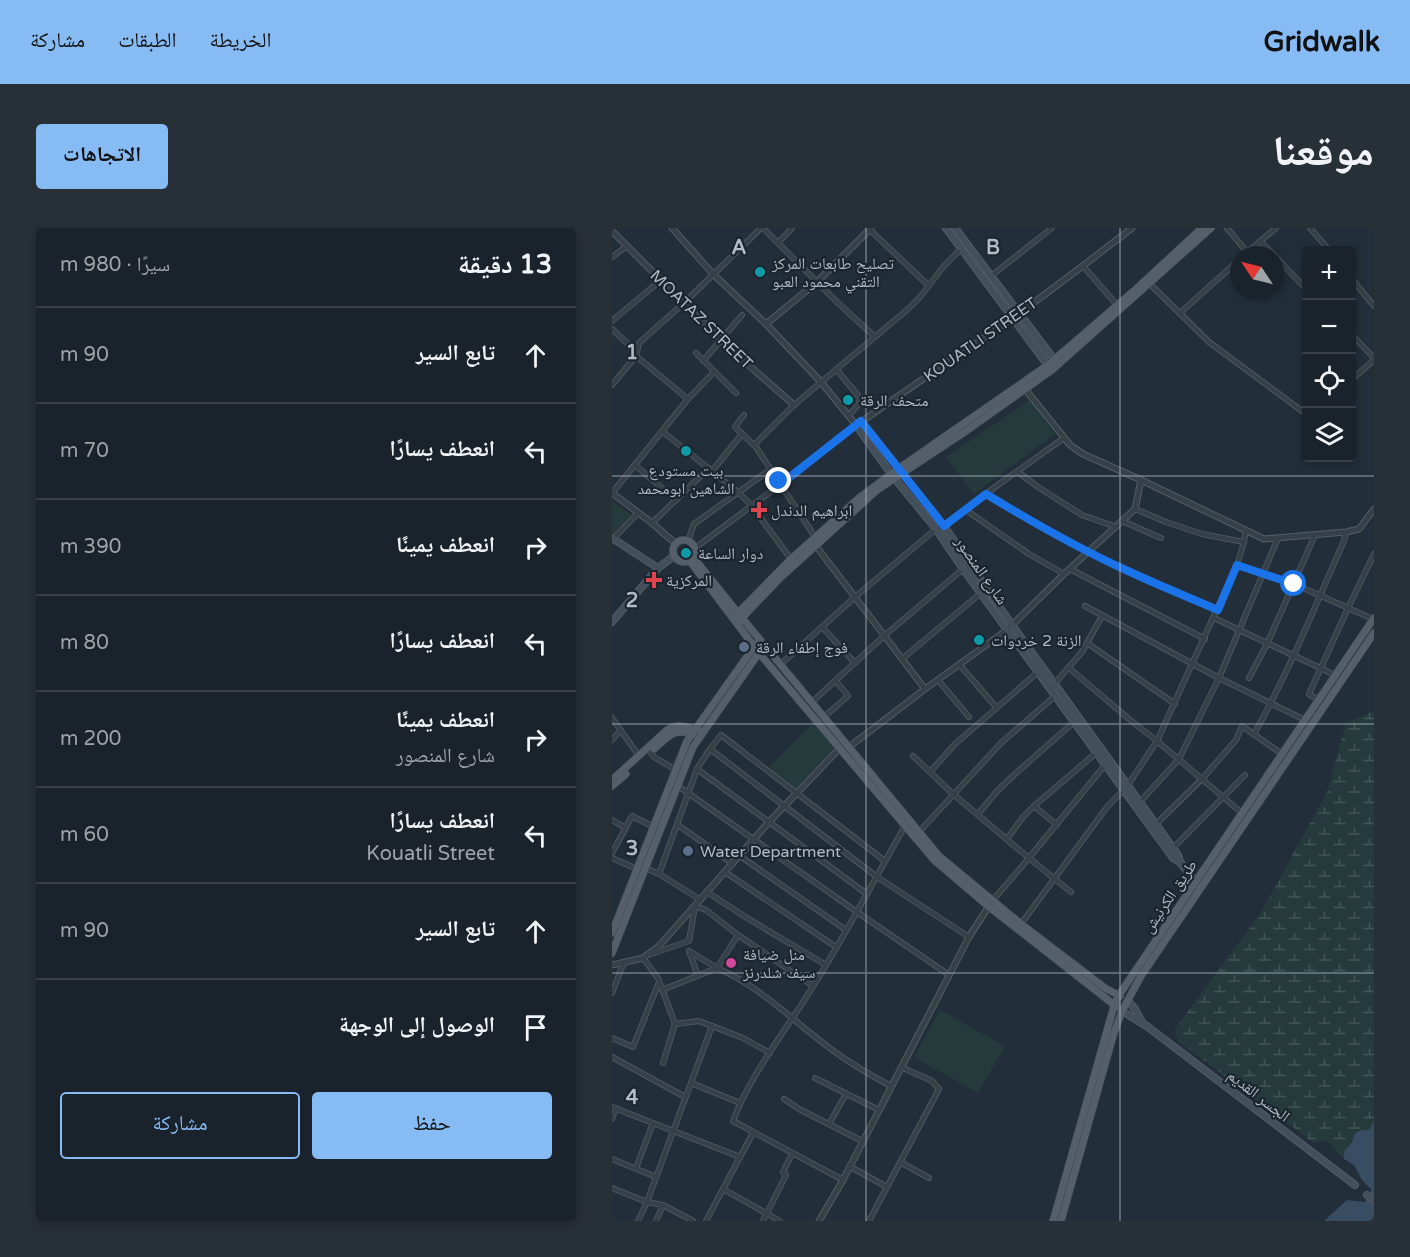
<!DOCTYPE html>
<html lang="ar">
<head>
<meta charset="utf-8">
<style>
  body { margin:0; font-family:"Varela Round","Noto Naskh Arabic",sans-serif; background:#272f37; color:#f1f3f6; direction:rtl }
  .controls { position:absolute; right:18px; top:18px; display:grid; overflow:hidden; border-radius:6px; box-shadow:0 3px 9px #0003 }
  .controls button { width:54px; height:54px; display:grid; place-items:center; padding:0; border:0; border-bottom:2px solid #383f47; background:#1a222b; color:#f1f3f6; font:30px sans-serif }
  .compass { position:absolute; left:618px; top:18px; width:54px; height:54px; border-radius:50%; background:#1a222b; box-shadow:0 3px 9px #0003; rotate:305deg }
  .stop { position:absolute; width:18px; height:18px; margin:-14px; border:4px solid #1a73e8; border-radius:50%; background:#fff }
  .stop.end { background:#1a73e8; border-color:#fff; box-shadow:0 2px 6px #0008 }
  .list { margin:0; padding:0; list-style:none }
  h2 { display:flex; justify-content:space-between; align-items:center; height:78px; margin:0; padding:0 24px; font-size:26px }
  h2 small { font-size:20px; font-weight:400; color:#9fa4a9 }
  .list li { display:grid; grid-template-columns:39px 1fr auto; gap:18px; align-items:center; box-sizing:border-box; height:96px; padding:0 24px; border-top:2px solid #383f47 }
  .list b { display:block; font-size:22px; white-space:nowrap }
  .list p { margin:0; font-size:20px; white-space:nowrap; color:#9fa4a9 }
  .list em { font-size:20px; font-style:normal; color:#9fa4a9 }
  .actions { display:flex; gap:12px; padding:18px 24px }
  .actions a { flex:1; padding:14px 0; border:2px solid #87bbf4; border-radius:6px; text-align:center; font-size:21px; color:#87bbf4 }
  .actions .main { background:#87bbf4; color:#111 }
  .icon { flex:none; width:33px; height:33px; fill:none; stroke:currentColor; stroke-width:2; stroke-linecap:round; stroke-linejoin:round }
  .map { position:relative; flex:none; width:762px; height:993px; overflow:hidden; direction:ltr; border-radius:6px }
  header { display:flex; align-items:center; gap:36px; box-sizing:border-box; height:84px; padding:0 30px; background:#87bbf4; color:#111 }
  header strong { font-size:28px }
  nav { display:flex; gap:33px; margin-inline-start:auto; font-size:21px }
  .intro { display:flex; align-items:center; justify-content:space-between; box-sizing:border-box; height:144px; padding:0 36px }
  h1 { margin:0; font-size:42px }
  .button { padding:15px 27px; border-radius:6px; background:#87bbf4; color:#111; font-size:21px; font-weight:700 }
  main { display:flex; gap:36px; padding:0 36px }
  aside { flex:1; background:#1a222b; border-radius:6px; box-shadow:0 3px 9px #0003 }
  .map>svg:first-child { display:block }
  .wetland { fill:url(#wetland-marsh) }
  .park { fill:#253b3b }
  .water { fill:#384d62 }
  .lines { fill:none; stroke-linecap:round; stroke-linejoin:round }
  .minor-casing { stroke:#545d67; stroke-width:6 }
  .tertiary-casing { stroke:#545d67; stroke-width:7 }
  .secondary-casing { stroke:#545d67; stroke-width:8 }
  .primary-casing { stroke:#3f4952; stroke-width:8 }
  .minor { stroke:#364049; stroke-width:4.5 }
  .tertiary { stroke:#364049; stroke-width:5 }
  .secondary { stroke:#444f5c; stroke-width:6 }
  .primary { stroke:#545f69; stroke-width:7 }
  .route { stroke:#1a73e8; stroke-width:8 }
  .grid { fill:none; stroke:#b1bac5; stroke-width:1.5; stroke-opacity:0.55 }
  .culture-dot { fill:#0f9aa8; stroke:#1b252e; stroke-width:2 }
  .health-dot { fill:#e0444e; stroke:#1b252e; stroke-width:2 }
  .service-dot { fill:#5c6f8a; stroke:#1b252e; stroke-width:2 }
  .hotel-dot { fill:#d1479c; stroke:#1b252e; stroke-width:2 }
  .labels { text-anchor:middle; stroke-width:4.5; stroke-linejoin:round; paint-order:stroke }
  .poi-label { font-size:16px; fill:#b1bac5; stroke:#1b252e; text-anchor:start }
  .street-label { font-size:16px; fill:#b1bac5; stroke:#1b252e }
  .grid-label { font-size:20px; text-anchor:middle; font-weight:bold; fill:#b1bac5; stroke:#1b252e; stroke-width:4.5; stroke-linejoin:round; paint-order:stroke }
</style>
</head>
<body>
<header>
<strong>Gridwalk</strong>
<nav><a>الخريطة</a><a>الطبقات</a><a>مشاركة</a></nav>
</header>
<div class="intro"><h1>موقعنا</h1><a class="button">الاتجاهات</a></div>
<main>
<div class="map">
<svg width="762" height="993" viewBox="0 0 762 993">
  <defs>
    <pattern id="wetland-marsh" width="20" height="14" patternUnits="userSpaceOnUse" patternTransform="scale(1.5)"><rect width="20" height="14" fill="#253b3b"/><path d="M1 5h8M5 5V1M11 12h8M15 12V8" fill="none" stroke="#425556"/></pattern>
  </defs>
  <rect width="100%" height="100%" fill="#222e39"/>
  <path class="wetland" d="M762,483V891L758,901L754,903H746C743,907 742,911 739,915C735,921 731,923 732,931L714,912L702,915L566,813L563,801L648,686L715,564L734,495Z"/>
  <g class="park">
    <polygon points="418,172 443,206 362,266 334,229"/>
    <polygon points="0,273 20,287 3,306 0,304"/>
    <polygon points="201,496 222,520 183,561 156,540"/>
    <polygon points="328,782 393,818 366,865 302,829"/>
  </g>
  <path class="water" d="M762,891V993H712L735,972L753,974L758,967L759,961L750,952L742,937L732,931C730,922 736,921 740,914C743,909 740,909 744,905C748,901 753,903 758,901Z"/>
  <g class="lines">
    <defs>
      <g id="minor">
        <polyline points="151,0 225,74 263,109"/>
        <polyline points="256,0 317,58"/>
        <polyline points="615,0 635,24"/>
        <polyline points="698,0 717,22"/>
        <polyline points="648,13 662,27"/>
        <polyline points="166,15 180,0"/>
        <polyline points="632,27 664,0"/>
        <polyline points="663,28 694,61"/>
        <polyline points="0,29 15,18"/>
        <polyline points="471,38 505,77"/>
        <polyline points="379,48 440,0"/>
        <polyline points="740,51 762,78"/>
        <polyline points="538,56 597,114 694,186"/>
        <polyline points="568,85 627,32"/>
        <polyline points="0,93 49,52"/>
        <polyline points="0,101 15,115 24,128 76,171"/>
        <polyline points="740,107 762,130"/>
        <polyline points="84,125 124,165"/>
        <polyline points="91,133 130,87"/>
        <polyline points="224,141 248,170 247,176 237,187"/>
        <polyline points="740,151 762,132"/>
        <polyline points="0,157 24,128 27,115 72,75 149,0"/>
        <polyline points="50,203 127,265 139,277 179,331"/>
        <polyline points="130,206 144,219 203,309"/>
        <polyline points="142,217 182,177 296,81 308,69 332,38 349,21"/>
        <polyline points="23,237 64,272"/>
        <polyline points="100,243 130,206 123,199 132,187"/>
        <polyline points="406,244 426,259 470,287 504,299"/>
        <polyline points="0,265 76,171 102,144"/>
        <path d="M374,266C420,294 467,321 516,343C546,357 576,369 606,382"/>
        <polyline points="523,281 554,294 590,306 632,314"/>
        <polyline points="354,282 417,326 452,346"/>
        <polyline points="510,293 549,310"/>
        <polyline points="40,295 97,240"/>
        <polyline points="1,311 26,285"/>
        <polyline points="76,313 82,296 159,241"/>
        <polyline points="83,320 169,256 215,219"/>
        <polyline points="625,337 682,356 761,391"/>
        <polyline points="458,341 593,411"/>
        <polyline points="473,378 607,450 693,492"/>
        <polyline points="602,390 723,447"/>
        <polyline points="210,399 243,435"/>
        <polyline points="475,415 563,476"/>
        <polyline points="290,431 369,365"/>
        <polyline points="169,436 243,369 324,301 332,298 383,259 452,210"/>
        <polyline points="347,436 384,479"/>
        <polyline points="457,440 517,491 545,513 630,585"/>
        <polyline points="637,450 655,416 703,307"/>
        <polyline points="326,452 357,489"/>
        <polyline points="438,461 470,424 490,388"/>
        <polyline points="706,472 697,466 736,380 762,326"/>
        <polyline points="200,474 272,408 351,341"/>
        <polyline points="212,489 236,468 224,453"/>
        <polyline points="0,490 27,528"/>
        <path d="M642,506C677,444 703,378 732,313L734,304"/>
        <polyline points="0,512 9,502"/>
        <polyline points="98,521 265,649 357,709"/>
        <polyline points="38,524 42,529 64,542"/>
        <polyline points="301,528 341,566 417,630 459,664"/>
        <polyline points="85,541 255,666"/>
        <polyline points="318,544 343,516 426,444"/>
        <polyline points="66,558 245,684 337,747"/>
        <polyline points="528,574 567,531 607,450 666,310"/>
        <polyline points="422,578 445,597"/>
        <polyline points="366,586 386,562 403,546 462,494"/>
        <polyline points="0,592 14,600"/>
        <polyline points="66,597 121,636"/>
        <polyline points="542,598 590,551 624,512 630,498 670,526"/>
        <polyline points="307,604 389,515 443,468"/>
        <polyline points="395,611 411,589 422,578 484,525"/>
        <polyline points="561,620 633,547"/>
        <polyline points="0,625 20,588 42,599"/>
        <polyline points="128,628 234,702"/>
        <polyline points="0,630 25,641"/>
        <polyline points="33,640 47,646 89,672"/>
        <polyline points="113,644 224,719"/>
        <polyline points="47,646 85,541 98,521 109,507 273,633"/>
        <polyline points="95,664 135,690 214,737"/>
        <polyline points="380,673 417,630 493,537"/>
        <polyline points="409,696 495,579 516,557 545,513 625,337 632,314 634,302"/>
        <polyline points="77,723 105,740 126,707"/>
        <polyline points="77,723 86,748"/>
        <polyline points="39,726 77,713 83,678 94,682 126,707 201,758"/>
        <polyline points="31,730 46,750 63,796 87,793 131,810 158,825"/>
        <path d="M50,762L105,740C150,759 184,796 223,824C241,837 260,848 279,858"/>
        <polyline points="0,765 12,734"/>
        <polyline points="0,810 21,819 47,754"/>
        <polyline points="0,829 73,869"/>
        <polyline points="51,835 63,796"/>
        <polyline points="203,850 267,882"/>
        <polyline points="79,855 128,875"/>
        <polyline points="172,871 187,881 250,913"/>
        <polyline points="0,879 128,929 94,993"/>
        <polyline points="0,891 4,880"/>
        <polyline points="217,896 234,866"/>
        <polyline points="128,929 141,905"/>
        <polyline points="0,931 44,949"/>
        <polyline points="288,934 317,950"/>
        <polyline points="237,938 275,959"/>
        <polyline points="24,940 41,895"/>
        <path d="M231,952L121,893C139,845 173,804 200,760C233,708 262,652 293,598L294,597"/>
        <polyline points="0,960 35,974 51,977 81,993"/>
        <polyline points="111,961 168,993"/>
        <polyline points="26,993 35,974 100,798"/>
        <polyline points="44,993 51,977"/>
        <polyline points="151,993 174,947 171,944 180,926"/>
        <polyline points="257,993 327,861 320,853 289,839"/>
      </g>
      <g id="tertiary">
        <polyline points="60,0 101,46 154,96 209,154 244,197"/>
        <polyline points="0,3 117,120 182,177"/>
        <polyline points="154,96 205,54 259,0"/>
        <polyline points="413,161 458,217 471,226 529,252 652,311 734,304 747,301 762,281"/>
        <path d="M215,219C274,174 338,134 399,91C440,62 480,31 520,0"/>
        <polyline points="0,265 40,295 64,316"/>
        <polyline points="204,318 313,461"/>
        <polyline points="0,737 31,730 47,718 157,594 227,521 237,519 313,461 395,402 452,346 523,281 529,252"/>
        <polyline points="207,993 231,952 357,709 380,673"/>
      </g>
      <g id="secondary">
        <polyline points="334,0 437,139"/>
        <polyline points="343,0 444,134"/>
        <polyline points="249,193 332,298 400,397 561,620 566,627 568,634"/>
        <polyline points="244,197 279,246 324,301 351,341 561,630 568,634 586,658"/>
        <polyline points="0,310 46,340"/>
        <polyline points="0,394 46,340 62,328"/>
        <polyline points="516,773 523,781 530,794"/>
        <polyline points="510,783 536,799 743,957"/>
        <polyline points="755,967 762,972"/>
      </g>
      <g id="primary">
        <circle cx="72" cy="323" r="11"/>
        <polyline points="81,329 130,390 327,628 409,696 493,760 508,768"/>
        <polyline points="77,332 147,425 322,632 376,678 505,779"/>
        <polyline points="125,386 179,331 247,270 286,241 436,137 523,62 590,0"/>
        <polyline points="127,393 167,351 265,262 354,203 440,142 599,0"/>
        <path d="M42,521C57,508 61,500 81,506"/>
        <path d="M0,552L55,502C66,495 75,499 86,502"/>
        <polyline points="0,558 14,546"/>
        <polyline points="0,705 75,513 144,416"/>
        <polyline points="0,725 81,519 149,422"/>
        <polyline points="441,993 502,778 507,767 762,390"/>
        <polyline points="449,993 501,808 510,783 529,748 762,405"/>
      </g>
    </defs>
    <use href="#minor" class="minor-casing"/>
    <use href="#tertiary" class="tertiary-casing"/>
    <use href="#secondary" class="secondary-casing"/>
    <use href="#primary" class="primary-casing"/>
    <use href="#minor" class="minor"/>
    <use href="#tertiary" class="tertiary"/>
    <use href="#secondary" class="secondary"/>
    <use href="#primary" class="primary"/>
  </g>
  <g class="lines">
    <path class="route" d="M167,253L169,256L249,193L332,298L374,266C420,294 467,321 516,343C546,357 576,369 606,382L625,337L682,356"/>
  </g>
  <path class="grid" d="M254,0V993M508,0V993M0,248H762M0,496H762M0,745H762"/>
  <g class="culture-dot">
    <circle cx="148" cy="44" r="6"/>
    <circle cx="236" cy="172" r="6"/>
    <circle cx="74" cy="223" r="6"/>
    <circle cx="74" cy="325" r="6"/>
    <circle cx="367" cy="412" r="6"/>
  </g>
  <g class="health-dot">
    <path d="M144 273h6v6h6v6h-6v6h-6v-6h-6v-6h6z"/>
    <path d="M39 343h6v6h6v6h-6v6h-6v-6h-6v-6h6z"/>
  </g>
  <g class="service-dot">
    <circle cx="132" cy="419" r="6"/>
    <circle cx="76" cy="623" r="6"/>
  </g>
  <circle class="hotel-dot" cx="119" cy="735" r="6"/>
  <g class="labels">
    <g class="poi-label">
      <text x="160" y="41">تصليح طابعات المركز<tspan x="160" dy="18">التقني محمود العبو</tspan></text>
      <text x="248" y="178">متحف الرقة</text>
      <text x="74" y="248" text-anchor="middle">بيت مستودع<tspan x="74" dy="18">الشاهين ابومحمد</tspan></text>
      <text x="159" y="288">ابراهيم الدندل</text>
      <text x="86" y="331">دوار الساعة</text>
      <text x="54" y="358">المركزية</text>
      <text x="379" y="418">الزنة 2 خردوات</text>
      <text x="144" y="425">فوج إطفاء الرقة</text>
      <text x="88" y="629">Water Department</text>
      <text x="131" y="732">منل ضيافة<tspan x="131" dy="18">سيف شلدرنز</tspan></text>
    </g>
    <g class="street-label">
      <text transform="translate(90 91) rotate(44)" y="6">MOATAZ STREET</text>
      <text transform="translate(368 111) rotate(-35)" y="6">KOUATLI STREET</text>
      <text transform="translate(370 342) rotate(55)" y="6">شارع المنصور</text>
      <text transform="translate(557 668) rotate(-56)" y="6">طريق الكرنيش</text>
      <text transform="translate(647 867) rotate(38)" y="6">الجسر القديم</text>
    </g>
  </g>
  <g class="grid-label">
    <text x="127" y="26">A</text>
    <text x="381" y="26">B</text>
    <text x="20" y="131">1</text>
    <text x="20" y="379">2</text>
    <text x="20" y="627">3</text>
    <text x="20" y="876">4</text>
  </g>
</svg>
<div class="controls">
<button>+</button>
<button>−</button>
<button><svg class="icon" aria-label="locate" viewBox="0 0 24 24"><circle cx="12" cy="12" r="6"/><path d="M12 2v4M12 18v4M2 12h4M18 12h4"/></svg></button>
<button><svg class="icon" aria-label="layers" viewBox="0 0 24 24"><path d="M12 4l9 5-9 5-9-5zM3 14l9 5 9-5"/></svg></button>
</div>
<svg class="compass" viewBox="-18 -18 36 36"><path d="M0-13l5 13h-10z" fill="#e53935"/><path d="M0 13l5-13h-10z" fill="#9fa4a9"/></svg>
<div class="stop" style="left:682px;top:356px"></div>
<div class="stop end" style="left:167px;top:253px"></div>
</div>
<aside>
<h2>13 دقيقة<small>سيرًا · 980 m</small></h2>
<ul class="list">
<li><svg class="icon" aria-label="ahead" viewBox="0 0 24 24"><path d="M12 20V5M6 11l6-6 6 6"/></svg><div><b>تابع السير</b></div><em>90 m</em></li>
<li><svg class="icon" aria-label="left" viewBox="0 0 24 24"><path d="M17 20v-9H6M10 6l-5 5 5 5"/></svg><div><b>انعطف يسارًا</b></div><em>70 m</em></li>
<li><svg class="icon" aria-label="right" viewBox="0 0 24 24"><path d="M7 20v-9h11M14 6l5 5-5 5"/></svg><div><b>انعطف يمينًا</b></div><em>390 m</em></li>
<li><svg class="icon" aria-label="left" viewBox="0 0 24 24"><path d="M17 20v-9H6M10 6l-5 5 5 5"/></svg><div><b>انعطف يسارًا</b></div><em>80 m</em></li>
<li><svg class="icon" aria-label="right" viewBox="0 0 24 24"><path d="M7 20v-9h11M14 6l5 5-5 5"/></svg><div><b>انعطف يمينًا</b><p>شارع المنصور</p></div><em>200 m</em></li>
<li><svg class="icon" aria-label="left" viewBox="0 0 24 24"><path d="M17 20v-9H6M10 6l-5 5 5 5"/></svg><div><b>انعطف يسارًا</b><p>Kouatli Street</p></div><em>60 m</em></li>
<li><svg class="icon" aria-label="ahead" viewBox="0 0 24 24"><path d="M12 20V5M6 11l6-6 6 6"/></svg><div><b>تابع السير</b></div><em>90 m</em></li>
<li><svg class="icon" aria-label="arrive" viewBox="0 0 24 24"><path d="M6 21V4h12l-3 4 3 4H6"/></svg><div><b>الوصول إلى الوجهة</b></div></li>
</ul>
<div class="actions"><a class="main">حفظ</a><a>مشاركة</a></div>
</aside>
</main>
</body>
</html>
